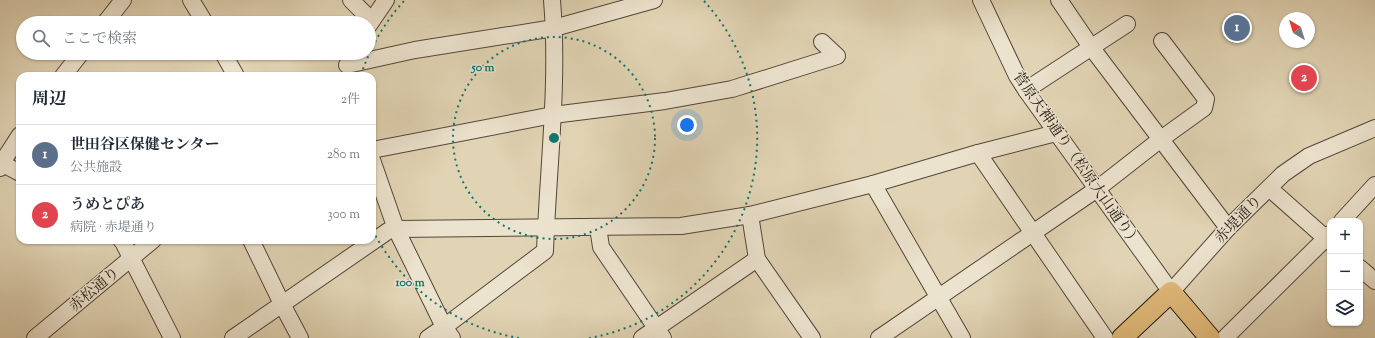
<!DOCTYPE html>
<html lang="ja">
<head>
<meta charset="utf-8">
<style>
  body { margin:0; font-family:"Sorts Mill Goudy","Noto Serif JP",serif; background:#f2f2f3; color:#1f2937 }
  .controls { position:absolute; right:12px; bottom:12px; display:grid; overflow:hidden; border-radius:8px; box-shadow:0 1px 3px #0004 }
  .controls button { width:36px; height:36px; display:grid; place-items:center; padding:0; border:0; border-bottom:1px solid #e0e1e3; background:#fff; color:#1f2937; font:20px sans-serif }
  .compass { position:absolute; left:1279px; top:12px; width:36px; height:36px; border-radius:50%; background:#fff; box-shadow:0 1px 3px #0004; rotate:322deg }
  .you { position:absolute; left:687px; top:125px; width:14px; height:14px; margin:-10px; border:3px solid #fff; border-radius:50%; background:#1a73e8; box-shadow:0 0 0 6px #1a73e833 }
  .badge { display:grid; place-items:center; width:26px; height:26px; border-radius:50%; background:#0b8043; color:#fff; font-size:13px; font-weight:700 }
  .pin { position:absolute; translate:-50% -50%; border:2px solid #fff; box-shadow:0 1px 4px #0006 }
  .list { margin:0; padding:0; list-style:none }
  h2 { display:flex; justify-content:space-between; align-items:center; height:52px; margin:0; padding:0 16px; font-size:17px }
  h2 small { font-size:13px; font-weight:400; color:#747a83 }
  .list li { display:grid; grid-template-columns:26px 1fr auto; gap:12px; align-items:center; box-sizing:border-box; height:60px; padding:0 16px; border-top:1px solid #e0e1e3 }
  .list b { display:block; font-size:15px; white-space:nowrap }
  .list p { margin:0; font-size:13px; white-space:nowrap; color:#747a83 }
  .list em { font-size:13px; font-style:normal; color:#747a83 }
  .icon { flex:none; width:22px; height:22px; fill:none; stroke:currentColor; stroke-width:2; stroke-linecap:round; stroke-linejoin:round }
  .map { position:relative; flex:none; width:1375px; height:338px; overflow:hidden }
  .search { position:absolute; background:#fff; box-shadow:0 1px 3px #0004; left:16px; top:16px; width:360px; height:44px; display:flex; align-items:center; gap:10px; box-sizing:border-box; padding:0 14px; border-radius:22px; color:#747a83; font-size:15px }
  .panel { position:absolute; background:#fff; box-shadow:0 1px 3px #0004; left:16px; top:72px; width:360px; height:172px; border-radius:12px }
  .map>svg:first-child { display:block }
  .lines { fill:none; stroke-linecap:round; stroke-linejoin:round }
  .minor-casing { stroke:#53473a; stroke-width:18 }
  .major-casing { stroke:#241812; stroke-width:22 }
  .minor { stroke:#ece3ce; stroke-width:16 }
  .major { stroke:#e0ba7a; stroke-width:20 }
  .ring { fill:none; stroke:#0f766e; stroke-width:2; stroke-dasharray:2 4 }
  .labels { text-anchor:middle; stroke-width:3; stroke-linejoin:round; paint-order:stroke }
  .street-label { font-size:15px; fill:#241812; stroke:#ece3ce }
  .centre { fill:#0f766e; stroke:#ece3ce; stroke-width:2 }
  .ring-label { font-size:12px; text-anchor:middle; font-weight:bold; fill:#0f766e; stroke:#ece3ce; stroke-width:3; stroke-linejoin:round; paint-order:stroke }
</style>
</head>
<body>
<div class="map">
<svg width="1375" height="338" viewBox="0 0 1375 338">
  <rect width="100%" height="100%" fill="#e1d4b4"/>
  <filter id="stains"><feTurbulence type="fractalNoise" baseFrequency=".005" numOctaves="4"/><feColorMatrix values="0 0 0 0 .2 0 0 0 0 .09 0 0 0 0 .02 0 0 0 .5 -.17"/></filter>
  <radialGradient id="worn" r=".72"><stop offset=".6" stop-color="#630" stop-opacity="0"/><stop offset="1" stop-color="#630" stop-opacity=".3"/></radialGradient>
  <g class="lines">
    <defs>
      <g id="minor">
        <polyline points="191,0 205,23"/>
        <polyline points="351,0 371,20"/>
        <polyline points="981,0 1017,76 1026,90 1171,292 1228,228 1283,174 1309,156 1375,128"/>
        <polyline points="1059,0 1091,47 1228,228"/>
        <polyline points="105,23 123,0"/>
        <polyline points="369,25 386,0"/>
        <polyline points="223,53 236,76"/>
        <polyline points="347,65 415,50 554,28 654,0"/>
        <polyline points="63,76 81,53"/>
        <polyline points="1026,90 1127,24"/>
        <polyline points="372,150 553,115 665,101 732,89 837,56 822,42"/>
        <polyline points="978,153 1105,338"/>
        <polyline points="372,160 396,229 444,327 452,338"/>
        <polyline points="3,164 20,173"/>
        <polyline points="0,168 3,164 5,158 20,135"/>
        <polyline points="873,184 962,338"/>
        <polyline points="1269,188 1330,242"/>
        <polyline points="750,215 757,259 812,338"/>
        <polyline points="1342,221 1375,185"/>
        <polyline points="598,227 601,247 663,338"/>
        <polyline points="121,240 123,242 172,338"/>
        <polyline points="251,240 282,304 300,338"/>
        <polyline points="1360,268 1375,281"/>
        <polyline points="35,338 153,240"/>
        <polyline points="233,338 388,231 396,229 681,226 750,215 873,184 978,153 1056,133"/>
        <path d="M428,338L444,327L545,251C548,167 559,83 552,0"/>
        <polyline points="642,338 757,259"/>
        <polyline points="879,338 1097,189 1161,139 1204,108 1206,99 1162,41"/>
        <polyline points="1225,338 1330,234"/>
      </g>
      <polyline id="major" points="1122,338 1171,292 1210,338"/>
    </defs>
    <use href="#minor" class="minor-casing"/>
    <use href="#major" class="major-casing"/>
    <use href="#minor" class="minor"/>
    <use href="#major" class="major"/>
  </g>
  <g class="ring">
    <circle cx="554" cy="138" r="101"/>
    <path d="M519 338A203 203 0 0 1 372 229M361 75A203 203 0 0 1 404 1M704 1A203 203 0 0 1 589 338"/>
  </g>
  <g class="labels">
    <g class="street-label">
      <text transform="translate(1077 159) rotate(55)" y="5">菅原天神通り（松原大山通り）</text>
      <text transform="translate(1238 219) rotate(-46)" y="5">赤堤通り</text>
      <text transform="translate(94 289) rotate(-40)" y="5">赤松通り</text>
    </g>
  </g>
  <circle cx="554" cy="138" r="6" class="centre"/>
  <g class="ring-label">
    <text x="483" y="71">50 m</text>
    <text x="410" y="286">100 m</text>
  </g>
  <rect width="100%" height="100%" filter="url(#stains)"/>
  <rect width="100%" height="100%" fill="url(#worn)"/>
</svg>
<div class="controls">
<button>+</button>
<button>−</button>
<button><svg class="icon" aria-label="layers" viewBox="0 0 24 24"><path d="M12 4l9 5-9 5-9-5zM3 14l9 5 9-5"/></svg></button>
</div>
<svg class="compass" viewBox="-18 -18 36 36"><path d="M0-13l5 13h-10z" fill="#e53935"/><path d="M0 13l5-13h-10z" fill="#747a83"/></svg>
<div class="you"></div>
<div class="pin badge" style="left:1237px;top:28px;background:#5c6f8a">1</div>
<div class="pin badge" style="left:1304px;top:78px;background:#e0444e">2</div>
<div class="search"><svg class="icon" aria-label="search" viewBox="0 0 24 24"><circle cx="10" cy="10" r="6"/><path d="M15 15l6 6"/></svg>ここで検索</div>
<section class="panel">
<h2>周辺<small>2件</small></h2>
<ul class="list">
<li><span class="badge" style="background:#5c6f8a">1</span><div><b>世田谷区保健センター</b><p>公共施設</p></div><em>280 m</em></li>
<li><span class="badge" style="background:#e0444e">2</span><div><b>うめとぴあ</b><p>病院 · 赤堤通り</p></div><em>300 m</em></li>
</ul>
</section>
</div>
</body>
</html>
